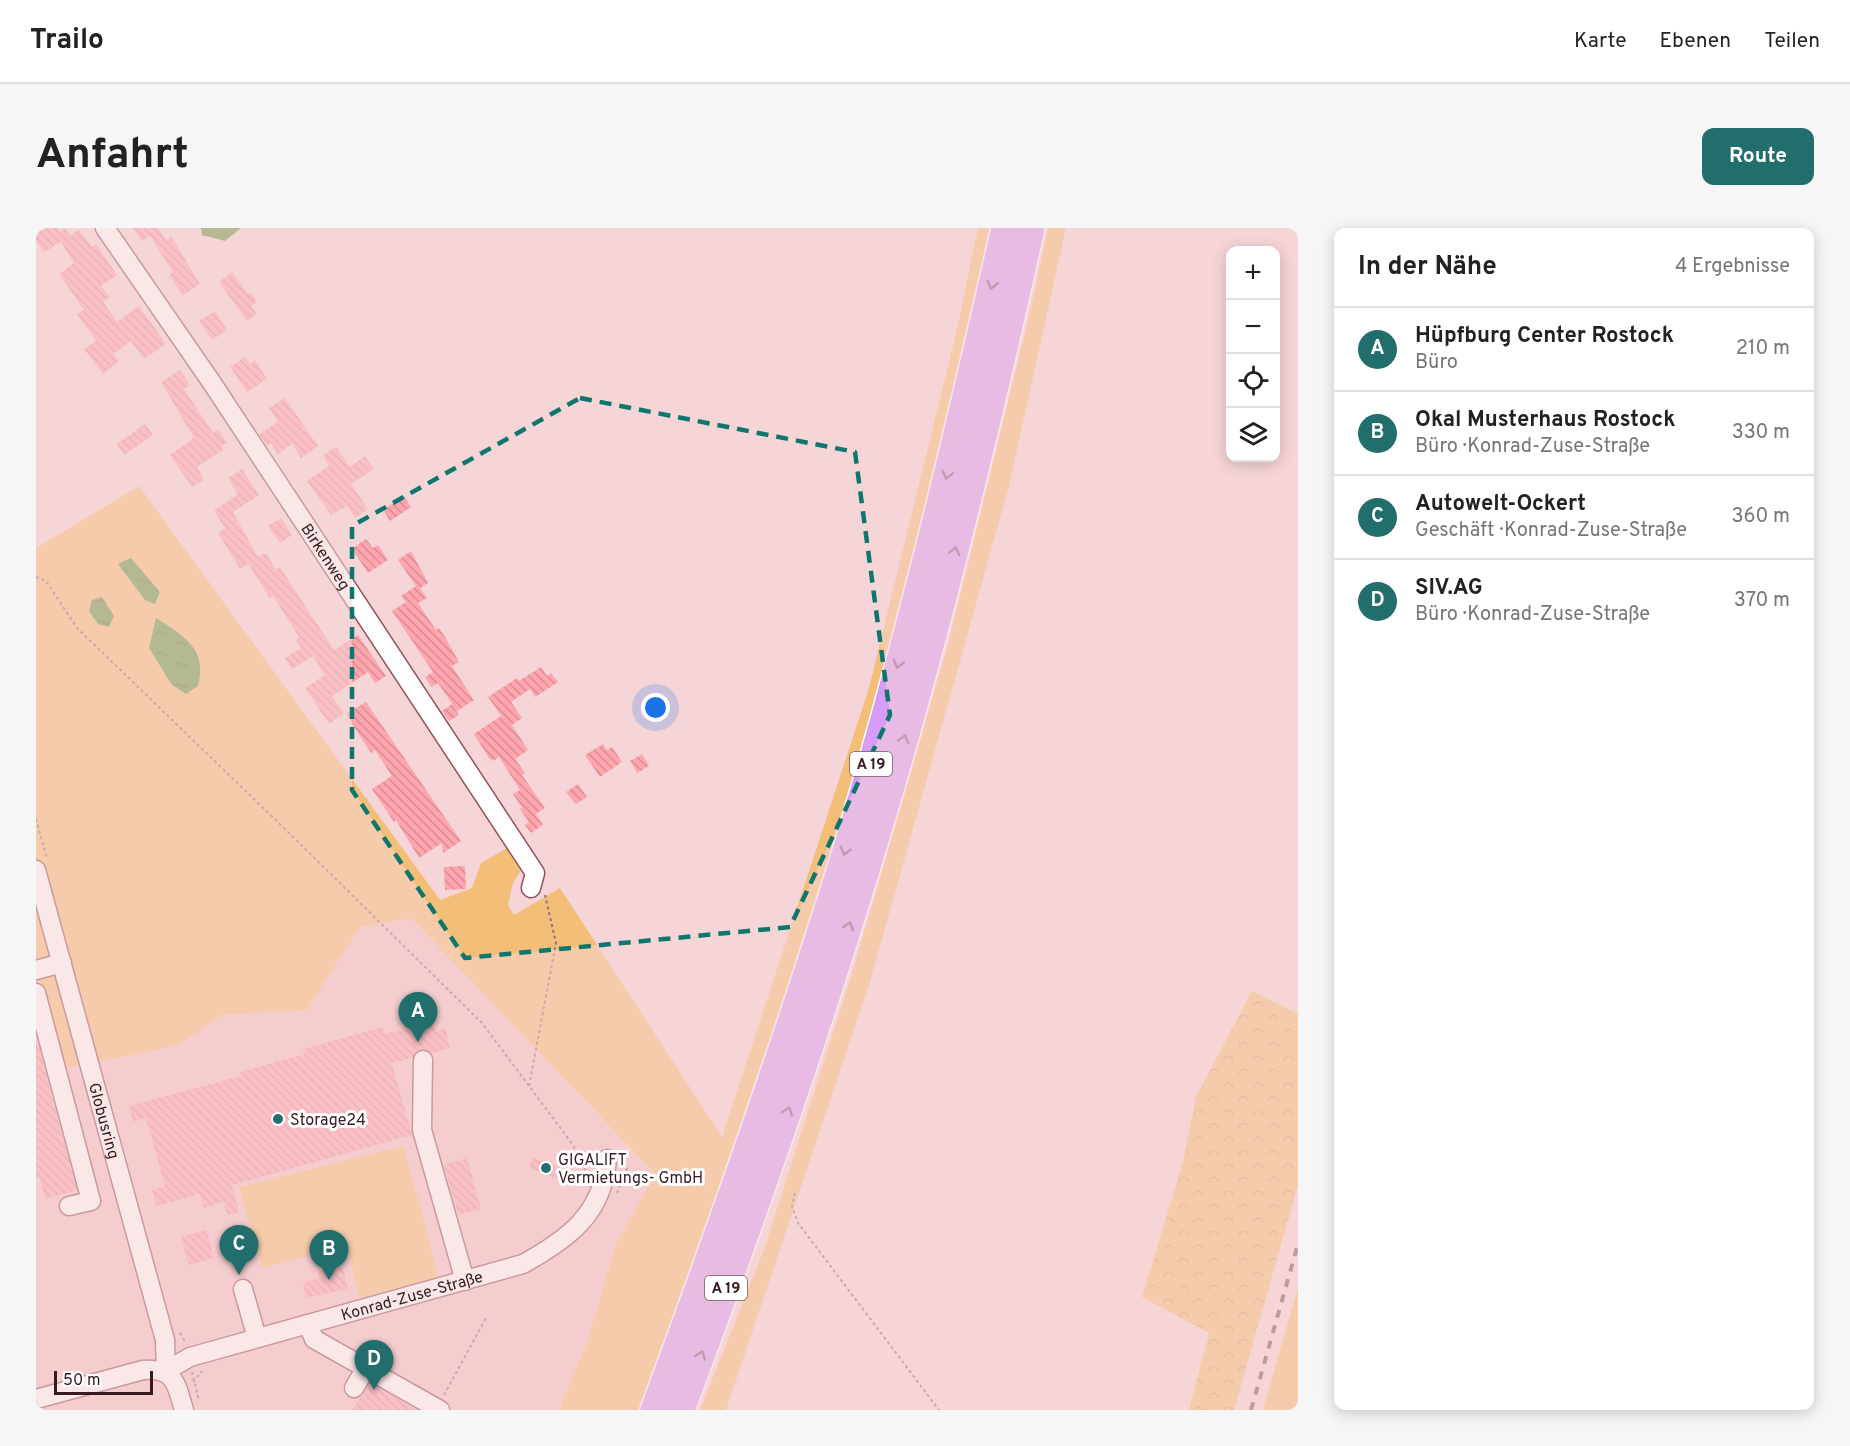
<!DOCTYPE html>
<html lang="de">
<head>
<meta charset="utf-8">
<style>
  body { margin:0; font-family:Overpass,sans-serif; background:#f6f6f6; color:#222 }
  .controls { position:absolute; right:18px; top:18px; display:grid; overflow:hidden; border-radius:12px; box-shadow:0 3px 15px #0003 }
  .controls button { width:54px; height:54px; display:grid; place-items:center; padding:0; border:0; border-bottom:2px solid #e0e0e0; background:#fff; color:#222; font:30px sans-serif }
  .scale { position:absolute; left:18px; bottom:15px; width:99px; box-sizing:border-box; padding-left:6px; border:3px solid #371b1e; border-top:0; font-size:16px; line-height:21px; white-space:nowrap; color:#371b1e; -webkit-text-stroke:4px #fff; paint-order:stroke }
  .you { position:absolute; left:620px; top:480px; width:21px; height:21px; margin:-15px; border:4px solid #fff; border-radius:50%; background:#1a73e8; box-shadow:0 0 0 9px #1a73e833 }
  .badge { display:grid; place-items:center; width:39px; height:39px; border-radius:50%; background:#226e6c; color:#fff; font-size:20px; font-weight:700 }
  .pin { position:absolute; translate:-50% -50px; filter:drop-shadow(0 2px 3px #0008) }
  .pin::after { content:''; position:absolute; top:32px; width:21px; height:18px; background:inherit; clip-path:polygon(0 0,100% 0,50% 100%) }
  .list { margin:0; padding:0; list-style:none }
  h2 { display:flex; justify-content:space-between; align-items:center; height:78px; margin:0; padding:0 24px; font-size:26px }
  h2 small { font-size:20px; font-weight:400; color:#767676 }
  .list li { display:grid; grid-template-columns:39px 1fr auto; gap:18px; align-items:center; box-sizing:border-box; height:84px; padding:0 24px; border-top:2px solid #e0e0e0 }
  .list b { display:block; font-size:22px; white-space:nowrap }
  .list p { margin:0; font-size:20px; white-space:nowrap; color:#767676 }
  .list em { font-size:20px; font-style:normal; color:#767676 }
  .icon { flex:none; width:33px; height:33px; fill:none; stroke:currentColor; stroke-width:2; stroke-linecap:round; stroke-linejoin:round }
  .map { position:relative; flex:none; width:1262px; height:1182px; overflow:hidden; border-radius:12px }
  header { display:flex; align-items:center; gap:36px; box-sizing:border-box; height:84px; padding:0 30px; background:#fff; border-bottom:2px solid #e0e0e0 }
  header strong { font-size:28px }
  nav { display:flex; gap:33px; margin-inline-start:auto; font-size:21px }
  .intro { display:flex; align-items:center; justify-content:space-between; box-sizing:border-box; height:144px; padding:0 36px }
  h1 { margin:0; font-size:42px }
  .button { padding:15px 27px; border-radius:12px; background:#226e6c; color:#fff; font-size:21px; font-weight:700 }
  main { display:flex; gap:36px; padding:0 36px }
  aside { flex:1; background:#fff; border-radius:12px; box-shadow:0 3px 15px #0003 }
  .map>svg:first-child { display:block }
  .built { fill:#f6c3c6 }
  .green { fill:#f3be78 }
  .forest { fill:url(#forest-crowns) }
  .water { fill:url(#water-ripples) }
  .building { fill:url(#building-back-hatch) }
  .lines { fill:none; stroke-linecap:round; stroke-linejoin:round }
  .minor-casing { stroke:#945159; stroke-width:21 }
  .highway-casing { stroke:#fff; stroke-width:30 }
  .path { stroke:#917376; stroke-width:2; stroke-dasharray:3 3; stroke-linecap:butt }
  .minor { stroke:#fff; stroke-width:18 }
  .highway { stroke:#d79cf6; stroke-width:27 }
  .rail { stroke:#75585b; stroke-width:4; stroke-dasharray:8 8; stroke-linecap:butt }
  .oneway { stroke:#7f557f }
  .marked { fill:none; stroke:#0f766e; stroke-width:4.5; stroke-dasharray:12 8; stroke-linejoin:round }
  .poi-dot { fill:#226e6c; stroke:#fff; stroke-width:2 }
  .labels { text-anchor:middle; stroke-width:6; stroke-linejoin:round; paint-order:stroke }
  .shield { fill:#fff; stroke:#735f62; stroke-width:1.5 }
  .shield-label { font-size:15px; font-weight:bold; fill:#371b1e }
  .street-label { font-size:16px; fill:#371b1e; stroke:#fff }
  .poi-label { font-size:16px; fill:#371b1e; stroke:#fff; text-anchor:start }
</style>
</head>
<body>
<header>
<strong>Trailo</strong>
<nav><a>Karte</a><a>Ebenen</a><a>Teilen</a></nav>
</header>
<div class="intro"><h1>Anfahrt</h1><a class="button">Route</a></div>
<main>
<div class="map">
<svg width="1262" height="1182" viewBox="0 0 1262 1182">
  <defs>
    <pattern id="forest-crowns" width="20" height="18" patternUnits="userSpaceOnUse" patternTransform="scale(1.5)"><rect width="20" height="18" fill="#f3be78"/><path d="M2 6a3 3 0 1 1 6 0M12 15a3 3 0 1 1 6 0" fill="none" stroke="#d1a367"/></pattern>
    <pattern id="water-ripples" width="26" height="14" patternUnits="userSpaceOnUse" patternTransform="scale(1.5)"><rect width="26" height="14" fill="#64973e"/><path d="M2 4q2-2 4 0t4 0M15 11q2-2 4 0t4 0" fill="none" stroke="#537a33"/></pattern>
    <pattern id="building-back-hatch" width="6" height="6" patternUnits="userSpaceOnUse" patternTransform="scale(1.5)"><rect width="6" height="6" fill="#fea5ad"/><path d="M-1 5l2 2M0 0l6 6M5-1l2 2" fill="none" stroke="#da8d94"/></pattern>
  </defs>
  <rect width="100%" height="100%" fill="#f5d5d7"/>
  <polygon class="built" points="375,690 619,947 580,1016 552,1112 523,1182 0,1182 0,734 28,839 141,818 185,787 271,782 324,699"/>
  <g class="green">
    <path d="M942,0H954C910,204 861,408 800,607C741,801 675,993 603,1182H523L552,1112L580,1016L619,946L375,690L324,699L271,782L186,787L141,818L28,840L0,734V320L103,258L404,672L436,660L445,635L473,619L487,639L477,655L472,677L478,687L524,660L686,909L833,460L922,97Z"/>
    <polygon points="1012,0 1030,0 972,262 834,754 690,1182 664,1182 729,1019 818,739 912,417 995,81"/>
    <polygon points="368,918 402,1049 324,1070 311,1018 226,1040 203,959"/>
    <polygon points="1262,1060 1262,1182 1227,1182"/>
  </g>
  <polygon class="forest" points="1216,763 1262,786 1262,957 1198,1182 1153,1182 1173,1105 1106,1069 1147,934 1160,869"/>
  <g class="water">
    <polygon points="165,0 205,0 189,13 166,7"/>
    <polygon points="95,330 124,364 119,376 109,372 82,336"/>
    <polygon points="66,369 78,388 73,399 62,396 53,383 56,372"/>
    <path d="M120,390C148,408 172,421 162,458L150,466L136,457L113,420Z"/>
  </g>
  <g class="building">
    <polygon points="9,0 21,0 23,4 29,0 34,8 43,2 56,19 60,16 81,47 65,58 74,69 67,74 81,94 103,78 130,116 108,131 95,113 77,126 83,133 67,146 48,121 60,113 41,86 48,82 23,46 38,35 25,14 8,24 0,13 0,5"/>
    <polygon points="97,0 125,0 123,1 130,12 135,8 164,56 147,67 133,47 137,44 114,8 106,13"/>
    <polygon points="196,44 212,66 215,64 221,74 215,78 221,86 211,93 183,54"/>
    <polygon points="179,83 191,102 176,112 163,93"/>
    <polygon points="209,129 214,136 219,132 231,151 211,164 194,139"/>
    <polygon points="144,142 154,157 148,161 177,205 183,202 191,215 185,218 187,222 161,239 168,252 156,259 134,227 158,210 125,154"/>
    <polygon points="249,170 282,218 265,230 256,216 242,226 235,215 231,218 223,206 242,194 233,180"/>
    <polygon points="109,196 117,207 88,227 81,216"/>
    <polygon points="300,219 314,239 329,228 338,241 315,256 332,281 319,290 311,278 295,287 271,253 293,238 287,227"/>
    <polygon points="206,241 223,267 197,284 222,329 230,325 240,342 244,339 298,422 322,407 350,448 339,455 332,444 296,468 308,485 293,496 269,460 289,447 277,428 256,441 249,430 265,420 260,412 263,409 237,368 234,370 212,336 204,341 182,305 189,300 178,283 202,266 192,250"/>
    <polygon points="368,268 375,279 354,293 347,282"/>
    <polygon points="245,290 256,307 244,315 232,298"/>
    <polygon points="330,311 337,320 342,317 352,332 332,345 316,321"/>
    <polygon points="375,323 392,355 384,360 391,370 382,375 400,402 403,400 409,409 423,434 416,438 438,472 421,483 402,455 396,459 389,449 397,444 356,383 370,374 365,368 380,358 362,332"/>
    <polygon points="505,439 511,448 515,445 522,454 499,469 494,461 475,474 486,490 476,497 492,522 479,531 489,545 486,547 509,580 500,586 507,597 495,605 489,597 493,594 484,581 486,580 477,566 484,562 463,529 457,533 453,530 438,506 465,488 452,469 481,450 483,453"/>
    <polygon points="330,474 425,613 407,625 406,615 383,630 360,592 358,594 336,561 356,548 339,522 335,525 310,486"/>
    <polygon points="416,476 423,487 413,493 406,483"/>
    <polygon points="567,516 571,522 576,519 586,534 564,549 549,527"/>
    <polygon points="606,526 613,538 601,545 594,533"/>
    <polygon points="542,556 551,569 540,576 530,564"/>
    <polygon points="429,638 430,661 409,662 408,639"/>
    <polygon points="397,795 400,804 409,800 414,820 396,825 388,821 382,822 376,830 356,835 376,907 196,957 203,984 191,987 187,974 168,980 164,966 120,978 116,962 129,958 110,890 97,894 93,878 205,848 204,844 269,826 267,821 347,799 349,806"/>
    <polygon points="0,809 41,962 9,971 4,949 0,950"/>
    <polygon points="431,930 445,981 422,987 408,937"/>
    <polygon points="497,930 527,940 523,951 493,940"/>
    <polygon points="170,1002 178,1030 153,1037 145,1009"/>
    <polygon points="307,1038 312,1061 270,1070 267,1055 283,1050 282,1044"/>
    <polygon points="334,1155 381,1182 316,1182"/>
  </g>
  <g class="lines">
    <defs>
      <g id="minor">
        <path id="s1" d="M69,0L176,155L499,645L495,660"/>
        <path id="s2" d="M0,642L129,1112L130,1143"/>
        <polyline points="0,742 26,735"/>
        <polyline points="0,765 55,973 33,978"/>
        <polyline points="387,832 386,902 429,1053"/>
        <polyline points="207,1061 221,1110"/>
        <polyline points="272,1096 278,1111 404,1182"/>
        <path id="s3" d="M130,1143L154,1129L487,1036C532,1011 567,986 571,931"/>
        <polyline points="318,1160 330,1140"/>
        <path d="M0,1171L107,1142C139,1140 140,1155 148,1182"/>
      </g>
      <g id="highway">
        <path d="M618,1182C684,1004 747,824 804,643C869,431 920,215 969,0"/>
        <path d="M645,1182C711,1006 773,828 828,648C894,435 947,218 995,0"/>
      </g>
    </defs>
    <use href="#minor" class="minor-casing"/>
    <use href="#highway" class="highway-casing"/>
    <g class="path">
      <polyline points="0,349 10,353 41,400 250,602 446,795 537,917 552,947"/>
      <polyline points="0,591 11,631"/>
      <polyline points="493,858 520,715 509,667"/>
      <polyline points="581,965 592,938"/>
      <polyline points="759,965 756,978 762,995 903,1182"/>
      <polyline points="144,1105 150,1115"/>
      <polyline points="156,1144 163,1173"/>
      <polyline points="157,1154 166,1143"/>
      <polyline points="408,1167 451,1088"/>
    </g>
    <use href="#minor" class="minor"/>
    <use href="#highway" class="highway"/>
    <polyline class="rail" points="1215,1182 1262,1016"/>
  </g>
  <defs><path id="oneway-chevron" d="M-2-3.5L2.5 0L-2 3.5" fill="none" stroke-width="1.6" stroke-linecap="round" stroke-linejoin="round" transform="scale(1.5)"/></defs>
  <g class="oneway">
    <use href="#oneway-chevron" transform="translate(956 57) rotate(103)"/>
    <use href="#oneway-chevron" transform="translate(911 247) rotate(104)"/>
    <use href="#oneway-chevron" transform="translate(919 323) rotate(-76)"/>
    <use href="#oneway-chevron" transform="translate(862 436) rotate(105)"/>
    <use href="#oneway-chevron" transform="translate(868 511) rotate(-74)"/>
    <use href="#oneway-chevron" transform="translate(809 623) rotate(106)"/>
    <use href="#oneway-chevron" transform="translate(813 698) rotate(-72)"/>
    <use href="#oneway-chevron" transform="translate(752 883) rotate(-72)"/>
    <use href="#oneway-chevron" transform="translate(665 1127) rotate(-70)"/>
  </g>
  <path d="M0 0H1262V1182H0ZM544,170L819,224L854,487L754,699L429,730L316,562V298Z" fill="#f5d5d7" fill-opacity=".55" fill-rule="evenodd"/>
  <path class="marked" d="M544,170L819,224L854,487L754,699L429,730L316,562V298Z"/>
  <g class="poi-dot">
    <circle cx="242" cy="891" r="6"/>
    <circle cx="510" cy="940" r="6"/>
  </g>
  <g class="labels">
    <g class="shield">
      <rect x="814" y="524" width="42" height="24" rx="4.5"/>
      <rect x="669" y="1048" width="42" height="24" rx="4.5"/>
    </g>
    <g class="shield-label">
      <text x="835" y="541">A 19</text>
      <text x="690" y="1065">A 19</text>
    </g>
    <g class="street-label">
      <text dy="6" stroke="none"><textPath href="#s1" startOffset="396">Birkenweg</textPath></text>
      <text dy="6" stroke="none"><textPath href="#s2" startOffset="260">Globusring</textPath></text>
      <text dy="6" stroke="none"><textPath href="#s3" startOffset="258">Konrad-Zuse-Straße</textPath></text>
    </g>
    <g class="poi-label">
      <text x="254" y="897">Storage24</text>
      <text x="522" y="937">GIGALIFT<tspan x="522" dy="18">Vermietungs- GmbH</tspan></text>
    </g>
  </g>
</svg>
<div class="controls">
<button>+</button>
<button>−</button>
<button><svg class="icon" aria-label="locate" viewBox="0 0 24 24"><circle cx="12" cy="12" r="6"/><path d="M12 2v4M12 18v4M2 12h4M18 12h4"/></svg></button>
<button><svg class="icon" aria-label="layers" viewBox="0 0 24 24"><path d="M12 4l9 5-9 5-9-5zM3 14l9 5 9-5"/></svg></button>
</div>
<div class="scale">50 m</div>
<div class="you"></div>
<div class="pin badge" style="left:382px;top:814px">A</div>
<div class="pin badge" style="left:293px;top:1052px">B</div>
<div class="pin badge" style="left:203px;top:1047px">C</div>
<div class="pin badge" style="left:338px;top:1162px">D</div>
</div>
<aside>
<h2>In der Nähe<small>4 Ergebnisse</small></h2>
<ul class="list">
<li><span class="badge">A</span><div><b>Hüpfburg Center Rostock</b><p>Büro</p></div><em>210 m</em></li>
<li><span class="badge">B</span><div><b>Okal Musterhaus Rostock</b><p>Büro · Konrad-Zuse-Straße</p></div><em>330 m</em></li>
<li><span class="badge">C</span><div><b>Autowelt-Ockert</b><p>Geschäft · Konrad-Zuse-Straße</p></div><em>360 m</em></li>
<li><span class="badge">D</span><div><b>SIV.AG</b><p>Büro · Konrad-Zuse-Straße</p></div><em>370 m</em></li>
</ul>
</aside>
</main>
</body>
</html>
